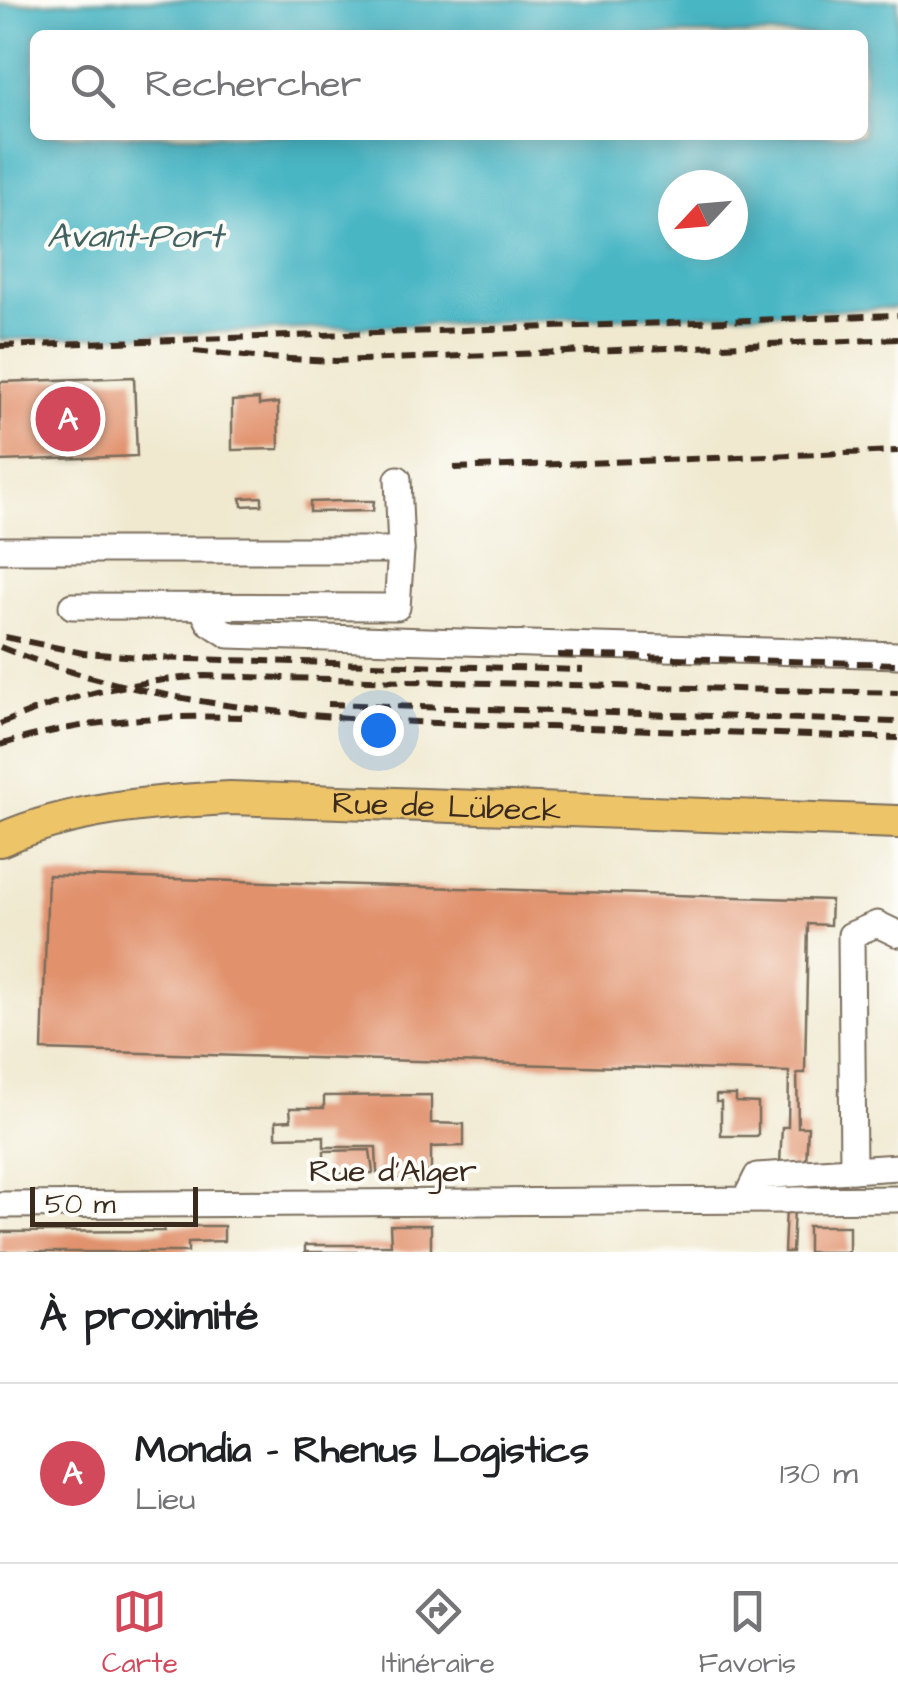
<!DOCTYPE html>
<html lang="fr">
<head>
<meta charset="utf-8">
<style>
  body { margin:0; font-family:"Architects Daughter",sans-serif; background:#f6f6f6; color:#202124 }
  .compass { position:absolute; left:658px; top:170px; width:90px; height:90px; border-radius:50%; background:#fff; box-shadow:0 5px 25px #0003; rotate:244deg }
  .scale { position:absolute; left:30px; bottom:25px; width:168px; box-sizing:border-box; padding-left:10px; border:5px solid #3b2a1e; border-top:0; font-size:28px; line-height:35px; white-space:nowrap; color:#3b2a1e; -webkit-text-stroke:8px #fdfcf7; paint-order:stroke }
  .you { position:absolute; left:378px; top:730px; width:35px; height:35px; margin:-25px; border:8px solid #fff; border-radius:50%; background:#1a73e8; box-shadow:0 0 0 15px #1a73e833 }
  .badge { display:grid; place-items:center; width:65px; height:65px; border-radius:50%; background:#d1495b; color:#fff; font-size:32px; font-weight:700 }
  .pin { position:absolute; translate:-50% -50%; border:5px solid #fff; box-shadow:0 2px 10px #0006 }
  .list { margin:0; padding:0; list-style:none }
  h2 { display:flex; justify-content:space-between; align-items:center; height:130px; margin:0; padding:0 40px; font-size:42px }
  h2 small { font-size:32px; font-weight:400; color:#757577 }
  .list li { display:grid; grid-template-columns:65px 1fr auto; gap:30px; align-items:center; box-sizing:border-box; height:180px; padding:0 40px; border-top:2px solid #e0e0e0 }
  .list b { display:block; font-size:38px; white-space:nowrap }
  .list p { margin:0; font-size:32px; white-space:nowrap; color:#757577 }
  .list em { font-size:32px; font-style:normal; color:#757577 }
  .icon { flex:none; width:55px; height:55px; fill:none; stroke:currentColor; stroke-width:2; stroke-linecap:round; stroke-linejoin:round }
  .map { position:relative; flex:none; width:898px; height:1252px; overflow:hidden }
  .search { position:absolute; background:#fff; box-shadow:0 5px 25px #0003; left:30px; right:30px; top:30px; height:110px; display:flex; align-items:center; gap:25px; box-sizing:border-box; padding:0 35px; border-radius:15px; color:#757577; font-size:38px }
  .sheet { height:310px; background:#fff }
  nav { display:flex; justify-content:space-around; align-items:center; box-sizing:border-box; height:140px; border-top:2px solid #e0e0e0; background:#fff; font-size:28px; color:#757577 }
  nav a { display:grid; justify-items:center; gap:5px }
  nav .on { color:#d1495b }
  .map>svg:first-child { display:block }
  .water { fill:#49b6c4; stroke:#427071; stroke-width:2.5; fill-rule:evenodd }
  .building { fill:#e1916c }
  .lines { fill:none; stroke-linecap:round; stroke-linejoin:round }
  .minor-casing { stroke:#7a6d5c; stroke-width:29 }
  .major-casing { stroke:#7a6d5c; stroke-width:36 }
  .minor { stroke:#fff; stroke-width:25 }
  .major { stroke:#eec469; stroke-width:32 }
  .rail { stroke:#3b2a1e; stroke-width:6; stroke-dasharray:15 8; stroke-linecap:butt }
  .labels { text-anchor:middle; stroke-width:8; stroke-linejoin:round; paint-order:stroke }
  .street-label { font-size:32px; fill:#3b2a1e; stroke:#fdfcf7 }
  .water-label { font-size:35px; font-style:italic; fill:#416260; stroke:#fdfcf7 }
</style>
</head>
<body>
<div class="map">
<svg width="898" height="1252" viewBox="0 0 898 1252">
  <rect width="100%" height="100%" fill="#fdfcf7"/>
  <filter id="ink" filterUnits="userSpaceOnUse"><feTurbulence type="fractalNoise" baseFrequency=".01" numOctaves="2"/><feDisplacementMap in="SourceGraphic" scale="20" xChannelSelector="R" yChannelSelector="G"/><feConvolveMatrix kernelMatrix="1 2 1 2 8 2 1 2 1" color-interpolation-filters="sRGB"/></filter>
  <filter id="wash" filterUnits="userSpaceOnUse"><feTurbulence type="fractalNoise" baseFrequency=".0048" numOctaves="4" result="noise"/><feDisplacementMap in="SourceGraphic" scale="40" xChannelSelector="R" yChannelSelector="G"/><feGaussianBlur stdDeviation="2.25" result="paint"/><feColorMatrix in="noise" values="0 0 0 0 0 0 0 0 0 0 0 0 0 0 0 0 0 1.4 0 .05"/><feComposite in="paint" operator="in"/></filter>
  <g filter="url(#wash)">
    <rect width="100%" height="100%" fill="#f0e9d0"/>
    <path class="water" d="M117,0H898V308L0,340V4ZM35,35H863V135H35ZM673,185H733V245H673Z"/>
    <g id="blocks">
      <g class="building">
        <polygon points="134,377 137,456 0,461 0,382"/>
        <polygon points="259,399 259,405 278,403 279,449 232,450 232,401"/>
        <polygon points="262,497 262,505 242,506 241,498"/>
        <polygon points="342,501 374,501 373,511 310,512 310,502"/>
        <polygon points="48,875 831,900 830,925 808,924 805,1073 797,1073 798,1127 808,1127 806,1164 796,1164 792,1252 784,1252 788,1163 780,1163 782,1127 788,1127 789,1072 42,1050"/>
        <polygon points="431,1095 431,1123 464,1124 464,1146 431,1147 431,1172 411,1173 411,1179 395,1179 395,1173 377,1173 376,1147 324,1147 324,1136 276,1137 276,1121 291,1120 290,1108 324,1108 324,1096"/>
        <polygon points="716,1095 736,1095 736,1102 758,1103 758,1136 721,1136 721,1102 716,1102"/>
        <polygon points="370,1150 373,1173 324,1174 324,1151"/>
        <polygon points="390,1225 431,1225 431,1252 305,1252 305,1245 391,1245"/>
        <polygon points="164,1226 224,1226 224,1241 188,1242 188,1252 0,1252 0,1232 164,1231"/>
        <rect x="808" y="1226" width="41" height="26"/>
      </g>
    </g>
  </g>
  <g filter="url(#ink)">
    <use href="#blocks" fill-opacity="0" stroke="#7a6d5c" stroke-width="2.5"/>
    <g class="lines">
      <defs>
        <g id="minor">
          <polyline points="0,550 401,550 398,479"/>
          <polyline points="72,606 397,607 401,550"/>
          <polyline points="201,606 209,622 229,635 898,655"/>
          <polyline points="853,1170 851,935 877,924 898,934"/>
          <polyline points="745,1200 757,1176 898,1167"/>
          <polyline points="794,1200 898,1199"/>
          <polyline points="0,1205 786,1200"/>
        </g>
        <g id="major">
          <path id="s1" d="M0,840C72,808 153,802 230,798L898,822"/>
        </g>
      </defs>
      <use href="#minor" class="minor-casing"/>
      <use href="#major" class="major-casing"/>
      <use href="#minor" class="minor"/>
      <use href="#major" class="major"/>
      <g class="rail">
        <polyline points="0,346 898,315"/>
        <polyline points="194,351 265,358 336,361 898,339"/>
        <polyline points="454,468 898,451"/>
        <polyline points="5,637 83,653 156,658 583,670"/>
        <path d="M0,647C173,716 363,721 547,727C664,730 781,734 898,738"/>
        <polyline points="558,655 898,664"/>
        <polyline points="328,704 898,722"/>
        <path d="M0,724C65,696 134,681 204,676L898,693"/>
        <path d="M0,745C80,720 159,715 242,717"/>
      </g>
    </g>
  </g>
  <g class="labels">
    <g class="street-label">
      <text dy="11" stroke="none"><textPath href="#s1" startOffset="452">Rue de Lübeck</textPath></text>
      <text x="393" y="1181">Rue d'Alger</text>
    </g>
    <g class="water-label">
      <text x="135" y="247">Avant-Port</text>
    </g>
  </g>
</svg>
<svg class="compass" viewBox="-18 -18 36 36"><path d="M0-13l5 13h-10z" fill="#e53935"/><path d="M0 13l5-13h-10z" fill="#757577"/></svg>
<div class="scale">50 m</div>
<div class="you"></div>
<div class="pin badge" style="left:68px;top:419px">A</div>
<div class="search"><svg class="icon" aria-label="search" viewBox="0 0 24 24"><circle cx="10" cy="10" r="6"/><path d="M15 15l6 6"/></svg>Rechercher</div>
</div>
<section class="sheet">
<h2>À proximité<small></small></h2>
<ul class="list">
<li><span class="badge">A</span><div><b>Mondia - Rhenus Logistics</b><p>Lieu</p></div><em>130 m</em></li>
</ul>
</section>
<nav>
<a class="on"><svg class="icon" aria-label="map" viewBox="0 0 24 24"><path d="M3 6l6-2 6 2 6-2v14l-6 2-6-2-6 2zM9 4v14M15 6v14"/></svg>Carte</a>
<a><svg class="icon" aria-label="directions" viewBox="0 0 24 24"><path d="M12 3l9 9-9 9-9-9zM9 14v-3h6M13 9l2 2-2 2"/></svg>Itinéraire</a>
<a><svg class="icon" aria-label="saved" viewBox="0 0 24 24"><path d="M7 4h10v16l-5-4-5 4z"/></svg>Favoris</a>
</nav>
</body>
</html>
